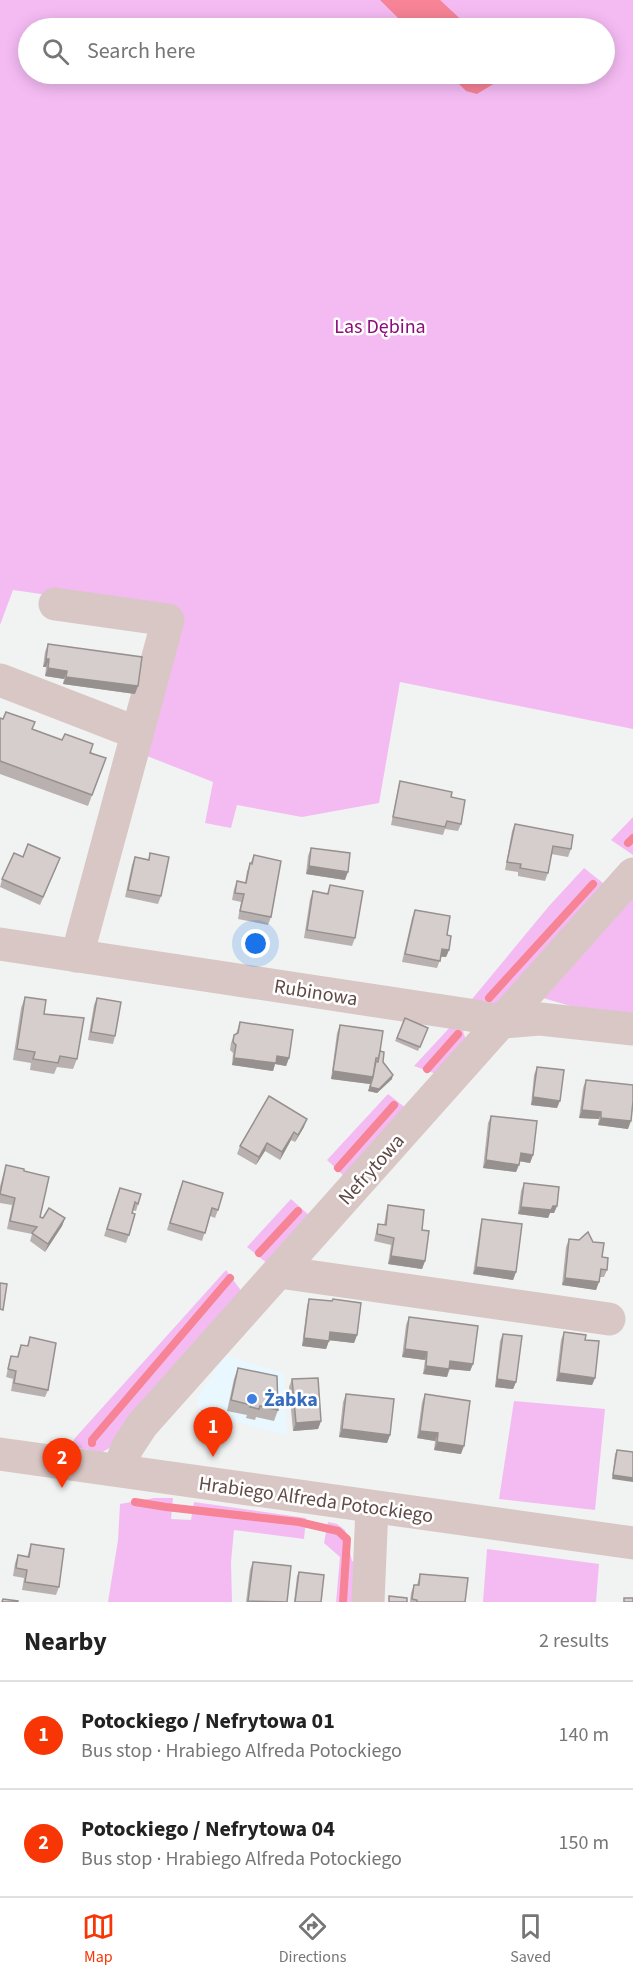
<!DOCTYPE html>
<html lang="en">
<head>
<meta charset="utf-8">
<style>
  body { margin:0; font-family:"Source Sans 3",sans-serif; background:#f2f2f2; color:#222 }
  .you { position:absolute; left:256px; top:944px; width:21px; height:21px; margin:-15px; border:4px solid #fff; border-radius:50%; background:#1a73e8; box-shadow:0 0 0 9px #1a73e833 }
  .badge { display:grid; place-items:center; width:39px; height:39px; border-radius:50%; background:#f73505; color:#fff; font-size:20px; font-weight:700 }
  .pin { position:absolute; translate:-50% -50px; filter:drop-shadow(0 2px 3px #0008) }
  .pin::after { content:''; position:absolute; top:32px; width:21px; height:18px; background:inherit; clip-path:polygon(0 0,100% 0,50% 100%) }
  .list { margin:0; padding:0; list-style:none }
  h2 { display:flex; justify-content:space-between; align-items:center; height:78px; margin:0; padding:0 24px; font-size:26px }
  h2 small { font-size:20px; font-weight:400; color:#767676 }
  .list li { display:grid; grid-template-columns:39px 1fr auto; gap:18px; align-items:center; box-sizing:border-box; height:108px; padding:0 24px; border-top:2px solid #e0e0e0 }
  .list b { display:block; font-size:22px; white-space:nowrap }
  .list p { margin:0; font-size:20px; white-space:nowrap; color:#767676 }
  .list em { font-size:20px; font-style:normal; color:#767676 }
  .icon { flex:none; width:33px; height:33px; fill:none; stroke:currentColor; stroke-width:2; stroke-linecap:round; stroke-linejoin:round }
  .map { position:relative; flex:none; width:633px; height:1602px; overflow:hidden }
  .search { position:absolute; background:#fff; box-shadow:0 3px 15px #0003; left:18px; right:18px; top:18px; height:66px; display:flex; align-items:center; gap:15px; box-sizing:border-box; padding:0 21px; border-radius:33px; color:#767676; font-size:22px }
  .sheet { height:294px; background:#fff }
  nav { display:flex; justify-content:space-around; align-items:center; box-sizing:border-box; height:84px; border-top:2px solid #e0e0e0; background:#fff; font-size:16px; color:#767676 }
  nav a { display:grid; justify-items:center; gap:3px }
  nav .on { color:#f73505 }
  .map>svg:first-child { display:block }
  .commercial { fill:#e9f7fe }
  .green { fill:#f4bbf3; fill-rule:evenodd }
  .water { fill:#f68396 }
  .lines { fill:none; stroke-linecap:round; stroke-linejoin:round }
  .stream { stroke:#f68396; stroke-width:8 }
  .minor { stroke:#d9c7c5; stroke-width:33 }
  .wall { fill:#b8b1af }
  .shaded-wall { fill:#96908f }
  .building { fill:#d6cecc; stroke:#96908f; stroke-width:1.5 }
  .shop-dot { fill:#3f7fe0; stroke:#fff; stroke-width:2 }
  .labels { text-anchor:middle; stroke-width:5; stroke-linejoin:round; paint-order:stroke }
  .park-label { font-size:20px; fill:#8b0d7a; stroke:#fff }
  .street-label { font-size:20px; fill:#604946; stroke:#fff }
  .shop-label { font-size:20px; font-weight:bold; fill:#366cbe; stroke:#fff; text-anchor:start }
</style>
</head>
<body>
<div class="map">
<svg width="633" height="1602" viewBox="0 0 633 1602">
  <rect width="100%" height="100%" fill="#f0f3f2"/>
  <polygon class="commercial" points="225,1355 284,1373 287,1435 199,1413 197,1399"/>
  <g class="green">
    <path d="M0,0H633V729L400,682L379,803L302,817L237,805L231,828L205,823L213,782L142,754L180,614L13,590L0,625ZM28,28H604V74H28Z"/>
    <polygon points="633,817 633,855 611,840"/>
    <polygon points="584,868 608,887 503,1009 468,1004 549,906"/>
    <polygon points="633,891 633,1013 574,1007 543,998"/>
    <polygon points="460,1022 465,1037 465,1051 439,1075 414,1066 453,1024"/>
    <polygon points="388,1094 407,1109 345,1177 327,1160"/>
    <polygon points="291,1199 311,1217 268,1264 247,1247"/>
    <polygon points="226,1270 242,1292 121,1441 101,1453 71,1446 75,1438"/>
    <polygon points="514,1401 605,1409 595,1510 499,1499"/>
    <polygon points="154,1498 173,1498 171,1519 191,1520 194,1502 306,1518 304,1539 234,1530 231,1562 232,1602 108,1602 118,1540 120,1504"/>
    <polygon points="328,1522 337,1524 345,1530 352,1561 359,1563 362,1602 336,1602 340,1557 324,1543"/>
    <polygon points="487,1549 599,1564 596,1602 483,1602"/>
  </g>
  <g class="water">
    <polygon points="380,0 440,0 470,28 408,28"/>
    <polygon points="449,74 498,74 495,83 477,94 466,91"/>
  </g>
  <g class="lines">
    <g class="stream">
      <polyline points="628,843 633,838"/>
      <polyline points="489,998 593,884"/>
      <polyline points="427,1069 458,1034"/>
      <polyline points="338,1168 394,1105"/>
      <polyline points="259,1253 298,1211"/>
      <polyline points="92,1443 92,1440 230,1278"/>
      <polyline points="135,1502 166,1507 299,1522 338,1531 347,1539 343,1602"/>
    </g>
    <g class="minor">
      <polyline points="55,604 168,620 77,956"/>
      <polyline points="0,680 137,733"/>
      <polyline points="0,944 476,1016 503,1022 540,1019 633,1029"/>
      <polyline points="279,1272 609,1319"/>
      <polyline points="0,1454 633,1543"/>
      <polyline points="119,1470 127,1448 142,1425 633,874"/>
      <polyline points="368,1602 372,1507"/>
    </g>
  </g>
  <g class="wall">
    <polygon points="48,644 135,694 63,684 64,679 45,676 46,667 43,667 45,652"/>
    <polygon points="0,718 32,729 106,758 88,806 0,774"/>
    <polygon points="400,781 451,797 461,824 458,831 445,829 443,835 391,825 398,789"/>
    <polygon points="515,824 571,849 568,857 551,854 548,873 545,881 518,876 518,872 505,870 512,831"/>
    <polygon points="311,848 345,880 306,874 308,856"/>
    <polygon points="150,853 161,896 158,904 125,897 132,865 135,857 148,860"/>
    <polygon points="254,855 271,917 268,925 238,919 241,902 232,900 234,889 237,881 245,883 247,871"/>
    <polygon points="23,857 57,866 40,905 0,887 2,879"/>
    <polygon points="330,885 355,938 352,946 304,938 310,899 313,891 327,894"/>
    <polygon points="415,910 447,935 449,950 446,957 441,957 437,968 402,962 412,918"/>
    <polygon points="25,997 44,1014 77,1059 73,1069 57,1067 54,1074 30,1070 31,1063 13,1060 21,1008"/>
    <polygon points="97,998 115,1036 113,1044 88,1040 94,1005"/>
    <polygon points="405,1018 428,1028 418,1051 395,1041"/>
    <polygon points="240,1022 289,1058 286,1066 275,1064 273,1071 232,1065 233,1053 230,1050 231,1043 234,1035 236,1034"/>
    <polygon points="340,1025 380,1051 383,1062 392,1079 377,1093 368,1091 370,1084 331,1079 337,1033"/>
    <polygon points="537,1067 557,1108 531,1105 534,1075"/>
    <polygon points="586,1080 628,1129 598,1125 599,1119 579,1118 583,1088"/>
    <polygon points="491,1116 533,1155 530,1163 520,1161 516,1172 483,1168 488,1123"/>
    <polygon points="304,1127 295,1142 291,1140 280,1160 265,1151 256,1165 237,1154 240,1146"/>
    <polygon points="6,1165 24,1171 40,1217 65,1218 62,1226 45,1252 30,1241 32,1234 7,1229 12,1205 0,1203 0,1186"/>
    <polygon points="524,1183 557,1206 554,1213 550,1213 548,1218 518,1214 521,1191"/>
    <polygon points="180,1188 218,1210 215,1218 210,1216 202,1241 167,1230"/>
    <polygon points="141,1194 136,1211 132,1210 129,1235 126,1243 104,1236 117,1195"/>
    <polygon points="388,1205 422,1230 425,1261 422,1269 388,1264 391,1245 374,1241 376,1232 378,1224 384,1225 386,1213"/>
    <polygon points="482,1219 516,1272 513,1280 473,1274 480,1227"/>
    <polygon points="569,1239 602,1257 607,1270 604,1277 600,1277 596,1290 562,1285 566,1247"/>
    <polygon points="309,1299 332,1301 333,1299 357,1335 354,1343 329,1340 326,1349 302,1346 307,1306"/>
    <polygon points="409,1317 473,1364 470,1371 450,1369 447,1377 423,1374 425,1360 402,1357 406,1325"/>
    <polygon points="564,1332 585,1340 595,1378 592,1385 556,1381 561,1340"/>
    <polygon points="503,1334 516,1382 513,1389 495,1387 500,1341"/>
    <polygon points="30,1337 48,1390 45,1397 11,1391 13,1379 6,1377 11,1356 17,1357 21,1345 27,1346"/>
    <polygon points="238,1368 278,1410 274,1421 256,1417 255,1420 246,1418 247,1415 227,1411 234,1379"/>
    <polygon points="292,1379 321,1421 318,1429 293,1431 289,1387"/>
    <polygon points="346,1394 390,1435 387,1443 339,1437 343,1402"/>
    <polygon points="425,1394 461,1454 434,1450 435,1441 417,1438 422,1402"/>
    <polygon points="617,1450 633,1452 612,1479 615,1454"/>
    <polygon points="31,1544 59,1587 56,1595 22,1590 24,1578 13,1576 15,1563 18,1555 27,1557"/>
    <polygon points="253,1562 287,1602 246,1602 250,1570"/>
    <polygon points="299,1572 321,1602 294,1602 297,1576"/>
    <polygon points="420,1574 465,1602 410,1602 411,1593 414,1585 417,1585"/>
  </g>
  <g class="shaded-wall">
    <polygon points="46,659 49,659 46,667 43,667"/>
    <polygon points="48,668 67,671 64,679 45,676"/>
    <polygon points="66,677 138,686 135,694 63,684"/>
    <polygon points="309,866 348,872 345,880 306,874"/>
    <polygon points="442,949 449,950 446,957 439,956"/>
    <polygon points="277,1056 289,1058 286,1066 275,1064 273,1071 232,1065 234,1058"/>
    <polygon points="333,1071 373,1077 370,1084 331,1079"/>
    <polygon points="393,1075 392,1079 377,1093 368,1091 370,1087"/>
    <polygon points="533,1097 560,1101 557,1108 531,1105"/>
    <polygon points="582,1110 601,1112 599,1119 579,1118"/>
    <polygon points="601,1118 631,1121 628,1129 598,1125"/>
    <polygon points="307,1119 304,1127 295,1142 298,1135"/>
    <polygon points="294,1132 291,1140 280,1160 282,1152"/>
    <polygon points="267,1143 265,1151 256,1165 259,1157"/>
    <polygon points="521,1153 533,1155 530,1163 518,1161"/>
    <polygon points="486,1160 519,1165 516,1172 483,1168"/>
    <polygon points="557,1206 554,1213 550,1213 548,1218 518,1214 521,1207"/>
    <polygon points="65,1218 62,1226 45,1252 48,1244"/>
    <polygon points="391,1256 425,1261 422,1269 388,1264"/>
    <polygon points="476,1267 516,1272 513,1280 473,1274"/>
    <polygon points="565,1278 599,1282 596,1290 562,1285"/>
    <polygon points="330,1332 357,1335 354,1343 327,1340"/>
    <polygon points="304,1338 329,1341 326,1349 302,1346"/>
    <polygon points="405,1349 427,1352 425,1360 402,1357"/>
    <polygon points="450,1361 473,1364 470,1371 448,1369"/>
    <polygon points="426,1366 449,1369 447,1377 423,1374"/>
    <polygon points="559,1373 595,1378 592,1385 556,1381"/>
    <polygon points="497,1379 516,1382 513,1389 495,1387"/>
    <polygon points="321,1421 318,1429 293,1431 296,1423"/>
    <polygon points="342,1429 390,1435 387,1443 339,1437"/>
    <polygon points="420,1431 438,1433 435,1441 417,1438"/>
    <polygon points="437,1442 464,1446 461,1454 434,1450"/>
    <polygon points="613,1475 633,1478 633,1482 612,1479"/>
  </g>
  <g class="building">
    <polygon points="48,644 142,657 138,686 66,677 67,671 48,668 49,659 46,659"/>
    <polygon points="6,712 35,722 32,729 62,740 65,734 93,744 90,753 106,758 92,795 0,761 0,718 3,719"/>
    <polygon points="400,781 452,792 451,797 465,800 461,824 447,821 445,827 393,817"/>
    <polygon points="515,824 573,835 571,849 553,846 548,873 520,868 521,864 507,862"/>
    <polygon points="28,844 60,858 43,897 2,879 14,853 23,857"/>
    <polygon points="311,848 350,853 348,872 309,866"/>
    <polygon points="150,853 169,857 161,896 128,890 135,857 149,860"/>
    <polygon points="254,855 281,861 271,917 240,911 244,894 235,893 237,881 246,883 250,863 252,864"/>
    <polygon points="330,885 363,891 355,938 307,930 313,891 328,894"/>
    <polygon points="415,910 450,916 447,935 451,936 449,950 442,949 440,961 405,954"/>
    <polygon points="25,997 46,1000 44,1014 84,1018 77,1059 60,1056 58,1063 33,1059 35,1052 17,1049"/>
    <polygon points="97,998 121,1002 115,1036 91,1032"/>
    <polygon points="405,1018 428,1028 420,1047 397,1038"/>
    <polygon points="240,1022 293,1030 289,1058 277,1056 276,1063 234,1058 236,1045 233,1042 234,1035 238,1033"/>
    <polygon points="340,1025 383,1031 379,1058 376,1058 373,1077 333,1071"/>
    <polygon points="380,1051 384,1052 383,1062 393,1075 379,1089 370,1087 373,1077 376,1061 378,1062"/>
    <polygon points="537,1067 564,1070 560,1101 533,1097"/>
    <polygon points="586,1080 633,1085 633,1101 631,1121 601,1118 601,1112 582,1110"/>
    <polygon points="269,1096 307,1119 298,1135 294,1132 282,1152 267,1143 259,1157 240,1146"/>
    <polygon points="491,1116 537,1121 533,1155 521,1153 519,1165 486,1160"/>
    <polygon points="6,1165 24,1169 24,1171 49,1177 40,1217 43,1218 49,1208 65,1218 48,1244 32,1233 37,1227 10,1221 15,1198 0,1194"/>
    <polygon points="183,1181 223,1193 218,1210 212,1208 205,1233 170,1223"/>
    <polygon points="524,1183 559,1187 557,1206 553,1206 551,1210 521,1207"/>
    <polygon points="120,1188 141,1194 138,1204 135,1202 132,1213 135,1214 129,1235 107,1229"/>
    <polygon points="388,1205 424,1210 422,1230 429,1231 425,1261 391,1256 394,1238 377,1234 378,1224 386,1225"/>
    <polygon points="482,1219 522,1224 516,1272 476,1267"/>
    <polygon points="588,1232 593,1242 604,1243 602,1257 608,1258 607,1270 601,1269 599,1282 565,1278 569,1239 579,1240"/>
    <polygon points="0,1283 7,1284 3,1310 0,1309"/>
    <polygon points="309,1299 332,1301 333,1299 361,1303 357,1335 330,1332 329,1341 304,1338"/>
    <polygon points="409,1317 478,1326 473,1364 450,1361 449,1369 426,1366 427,1352 405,1349"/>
    <polygon points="564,1332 586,1335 585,1340 599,1341 595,1378 559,1373"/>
    <polygon points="503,1334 522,1336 516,1382 497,1379"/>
    <polygon points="30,1337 56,1343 48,1390 14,1383 16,1371 8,1369 11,1356 18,1357 21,1345 28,1346"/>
    <polygon points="238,1368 277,1376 278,1410 260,1406 259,1409 250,1407 251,1405 231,1400"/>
    <polygon points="318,1378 321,1421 296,1423 292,1379"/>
    <polygon points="346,1394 394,1399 390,1435 342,1429"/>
    <polygon points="425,1394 470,1401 464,1446 437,1442 438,1433 420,1431"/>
    <polygon points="617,1450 633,1452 633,1478 613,1475"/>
    <polygon points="31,1544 64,1549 59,1587 25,1582 27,1570 16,1568 18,1555 29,1557"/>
    <polygon points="253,1562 291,1566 287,1602 248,1601"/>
    <polygon points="299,1572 324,1575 321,1602 295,1602"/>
    <polygon points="420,1574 468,1578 465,1602 417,1602 417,1600 412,1599 414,1585 419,1585"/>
    <polygon points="389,1596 407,1598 407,1602 389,1602"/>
    <rect x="624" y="1598" width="9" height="4"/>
    <polygon points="3,1599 18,1601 18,1602 2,1602"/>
  </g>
  <circle class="shop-dot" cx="252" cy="1399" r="6"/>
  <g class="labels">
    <g class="park-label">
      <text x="380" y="333">Las Dębina</text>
    </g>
    <g class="street-label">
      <text transform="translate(316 992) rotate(9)" y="7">Rubinowa</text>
      <text transform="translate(371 1169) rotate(-48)" y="7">Nefrytowa</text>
      <text transform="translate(316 1499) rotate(8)" y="7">Hrabiego Alfreda Potockiego</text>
    </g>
    <g class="shop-label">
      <text x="264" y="1406">Żabka</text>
    </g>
  </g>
</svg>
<div class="you"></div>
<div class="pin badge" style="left:213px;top:1457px">1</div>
<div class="pin badge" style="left:62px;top:1488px">2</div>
<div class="search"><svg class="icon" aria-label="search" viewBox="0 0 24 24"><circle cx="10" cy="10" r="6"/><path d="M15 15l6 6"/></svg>Search here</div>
</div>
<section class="sheet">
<h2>Nearby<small>2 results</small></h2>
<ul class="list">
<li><span class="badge">1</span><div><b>Potockiego / Nefrytowa 01</b><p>Bus stop · Hrabiego Alfreda Potockiego</p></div><em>140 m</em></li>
<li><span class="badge">2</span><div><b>Potockiego / Nefrytowa 04</b><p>Bus stop · Hrabiego Alfreda Potockiego</p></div><em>150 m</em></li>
</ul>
</section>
<nav>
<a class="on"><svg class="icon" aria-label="map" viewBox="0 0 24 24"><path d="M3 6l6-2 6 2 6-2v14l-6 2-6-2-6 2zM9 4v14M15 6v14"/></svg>Map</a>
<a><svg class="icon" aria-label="directions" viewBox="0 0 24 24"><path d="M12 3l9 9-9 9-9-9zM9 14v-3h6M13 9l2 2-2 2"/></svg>Directions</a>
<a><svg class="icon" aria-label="saved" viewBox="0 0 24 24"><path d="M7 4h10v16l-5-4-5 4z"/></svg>Saved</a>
</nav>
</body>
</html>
